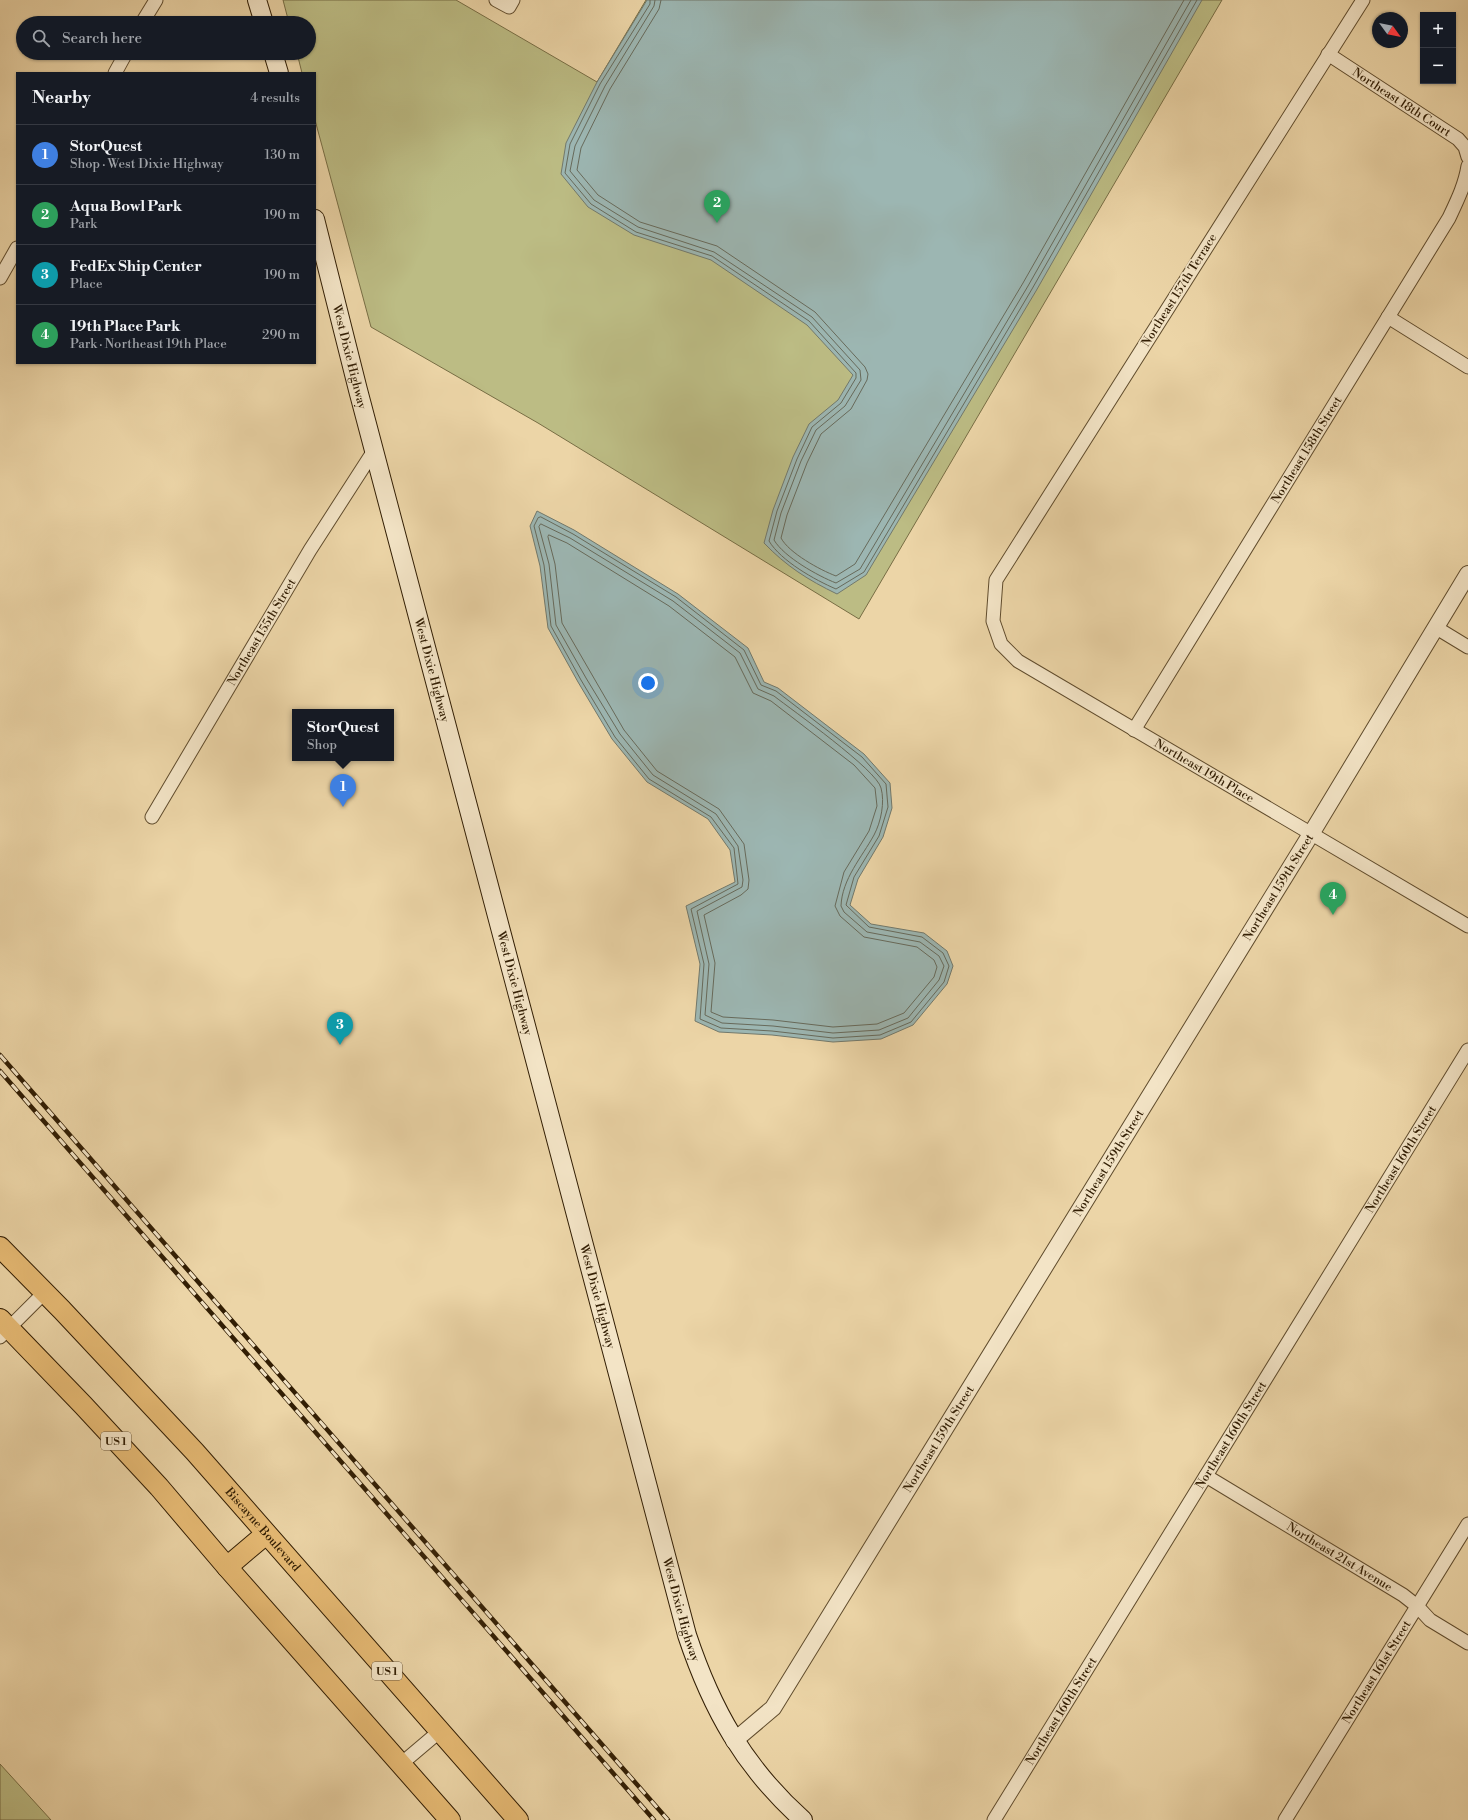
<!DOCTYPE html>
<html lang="en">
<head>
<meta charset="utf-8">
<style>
  body { margin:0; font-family:"Libre Bodoni",serif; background:#242831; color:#f1f3f6 }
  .controls { position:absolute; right:12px; top:12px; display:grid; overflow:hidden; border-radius:0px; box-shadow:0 1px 3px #0004 }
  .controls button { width:36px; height:36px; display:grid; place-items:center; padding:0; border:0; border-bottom:1px solid #363941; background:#171b24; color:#f1f3f6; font:20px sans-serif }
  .compass { position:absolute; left:1372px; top:12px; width:36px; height:36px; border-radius:50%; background:#171b24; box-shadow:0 1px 3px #0004; rotate:123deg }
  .you { position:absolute; left:648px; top:683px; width:14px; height:14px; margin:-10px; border:3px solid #fff; border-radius:50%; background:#1a73e8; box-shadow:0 0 0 6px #1a73e833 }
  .badge { display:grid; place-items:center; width:26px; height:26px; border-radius:50%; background:#1a73e8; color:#fff; font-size:13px; font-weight:700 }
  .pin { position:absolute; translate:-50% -33px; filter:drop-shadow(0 1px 2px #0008) }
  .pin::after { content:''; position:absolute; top:21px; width:14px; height:12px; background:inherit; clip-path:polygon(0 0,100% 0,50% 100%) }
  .popup { position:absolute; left:292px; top:709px; width:102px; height:52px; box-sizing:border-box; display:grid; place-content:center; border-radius:0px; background:#171b24; filter:drop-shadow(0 1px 3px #0005); font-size:13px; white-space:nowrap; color:#9ea1a6 }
  .popup b { font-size:15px; color:#f1f3f6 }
  .popup::after { content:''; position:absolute; left:50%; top:100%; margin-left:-8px; border:8px solid transparent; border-top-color:#171b24 }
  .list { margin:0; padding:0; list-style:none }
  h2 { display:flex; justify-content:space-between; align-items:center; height:52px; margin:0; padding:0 16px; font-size:17px }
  h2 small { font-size:13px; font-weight:400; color:#9ea1a6 }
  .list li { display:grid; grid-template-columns:26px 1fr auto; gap:12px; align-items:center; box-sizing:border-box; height:60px; padding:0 16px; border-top:1px solid #363941 }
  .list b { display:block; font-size:15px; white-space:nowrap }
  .list p { margin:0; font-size:13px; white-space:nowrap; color:#9ea1a6 }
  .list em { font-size:13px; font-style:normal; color:#9ea1a6 }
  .icon { flex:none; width:22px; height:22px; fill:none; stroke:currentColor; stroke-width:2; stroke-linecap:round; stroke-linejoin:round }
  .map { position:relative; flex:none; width:1468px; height:1820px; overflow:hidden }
  .search { position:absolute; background:#171b24; box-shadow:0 1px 3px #0004; left:16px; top:16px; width:300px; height:44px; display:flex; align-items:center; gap:10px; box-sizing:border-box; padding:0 14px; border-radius:22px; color:#9ea1a6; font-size:15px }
  .panel { position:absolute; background:#171b24; box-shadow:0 1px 3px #0004; left:16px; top:72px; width:300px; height:292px; border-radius:0px }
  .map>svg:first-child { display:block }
  .green { fill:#bcbc84; stroke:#776d44 }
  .water { fill:#9cb6b2; stroke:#72796c }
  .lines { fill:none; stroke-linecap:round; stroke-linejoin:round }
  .shore { stroke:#676a5b; stroke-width:1 }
  .minor-casing { stroke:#604c2d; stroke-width:15 }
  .tertiary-casing { stroke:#604c2d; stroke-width:18 }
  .secondary-casing { stroke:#321e04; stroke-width:20 }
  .primary-casing { stroke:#321e04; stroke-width:22 }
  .minor { stroke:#f3e4c6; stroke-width:13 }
  .tertiary { stroke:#f3e4c6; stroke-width:16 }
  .secondary { stroke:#f3e4c6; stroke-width:18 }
  .primary { stroke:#e6ba74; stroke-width:20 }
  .rail-casing { stroke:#321e04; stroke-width:4.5 }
  .rail { stroke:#f3e4c6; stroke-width:3; stroke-dasharray:9; stroke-linecap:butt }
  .labels { text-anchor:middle; stroke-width:3.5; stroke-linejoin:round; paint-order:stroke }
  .shield { fill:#f3e4c6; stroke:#6c593e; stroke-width:1 }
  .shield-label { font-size:11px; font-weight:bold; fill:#321e04 }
  .street-label { font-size:12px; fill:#321e04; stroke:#f3e4c6 }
</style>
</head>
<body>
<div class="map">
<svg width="1468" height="1820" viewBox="0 0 1468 1820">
  <rect width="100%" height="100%" fill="#ecd5a7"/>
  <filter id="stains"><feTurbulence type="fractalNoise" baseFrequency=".005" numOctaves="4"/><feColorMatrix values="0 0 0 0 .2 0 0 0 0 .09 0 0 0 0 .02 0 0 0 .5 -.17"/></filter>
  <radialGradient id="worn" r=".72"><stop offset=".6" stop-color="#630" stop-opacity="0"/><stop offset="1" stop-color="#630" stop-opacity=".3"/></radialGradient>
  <g class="green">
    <polygon points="283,0 456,0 597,82 646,0 1222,0 859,619 538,423 371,327 315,120 315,73 302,73 297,53 309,53 309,23 289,23"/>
    <polygon points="0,1764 51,1820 0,1820"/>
  </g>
  <g class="water">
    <path d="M647,0H1202L1036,291L866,575L837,594C808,580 786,566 764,543L773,510L793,457L809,424L838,400L853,375L807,325L711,260L634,235L588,207L561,174L566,143L597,82Z"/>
    <polygon points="537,511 574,530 678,594 748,648 764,682 778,688 864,754 890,783 892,808 883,837 858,879 850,905 871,924 924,933 947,951 953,966 947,984 913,1025 881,1039 833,1042 772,1035 719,1032 695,1021 700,964 686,906 735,882 730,850 708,819 647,782 612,739 578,682 548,628 540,566 530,526"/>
  </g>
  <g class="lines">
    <g class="shore">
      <path d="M650,0V4L600,84L570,144L565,173L591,204L636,232L712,256L809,321L856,373V378L841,403L812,427L797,459L777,511L769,541C781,561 815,580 836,589L864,572L1032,289L1197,0"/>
      <path d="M655,0L654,6L605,86L575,146L570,171L594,200L638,227L714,252L812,317L860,370L861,380L845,406L816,430L801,461L781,513L774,540C784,557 818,576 836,583L860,569L1028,286L1191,0"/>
      <path d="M661,0L659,9L610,89L581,148L577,170L598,195L640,222L717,246L815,312L865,367L868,374L867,380L851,409L821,434L807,463L787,515L781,538C789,553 820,570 836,576L855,564L1023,283L1184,0"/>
      <polygon points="541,517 573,534 676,597 744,650 761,685 776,691 862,757 886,784 888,807 879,836 854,877 846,905 869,927 922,937 943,953 949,966 944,982 911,1022 880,1035 833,1038 772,1031 721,1028 700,1019 704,964 691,909 738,884 734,848 711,817 649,779 615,737 581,680 551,626 544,565 534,526 538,518"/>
      <path d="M541,524L570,538L673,601L740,653L758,689L774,696C792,710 877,770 881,788C885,802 881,822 874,835C862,857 842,879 841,906L844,912L867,932L920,942L939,956L944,966L939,980L908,1018L879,1030L833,1033L773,1026L722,1023L705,1015L709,964L697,911L742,887L743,880L738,846L716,814L653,775L620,734L586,678L556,625L549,564L539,527Z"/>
      <polygon points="549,535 567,543 669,606 735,657 753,693 771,701 854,765 875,788 877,806 869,831 844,872 835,906 840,916 864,937 917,947 934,960 937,967 934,977 904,1013 877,1024 833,1027 773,1020 723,1017 711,1012 715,963 704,915 741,895 748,889 749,880 744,844 719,809 657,771 624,730 562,623 555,564 548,537"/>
    </g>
    <defs>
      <g id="minor">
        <polyline points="496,0 509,7 513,0"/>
        <path id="s1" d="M1363,0L996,580L993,621L1001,644L1018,661L1468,926"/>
        <polyline points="142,23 156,0"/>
        <path id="s2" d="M1328,54L1458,139L1465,147L1468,157"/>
        <polyline points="115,73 126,53"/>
        <polyline points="0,278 17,248"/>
        <polyline points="1388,317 1468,367"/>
        <polyline points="1435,627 1468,647"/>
        <path id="s3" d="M1134,730L1449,218C1457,201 1465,185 1468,166"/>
        <path id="s4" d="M152,817L310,550L375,449"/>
        <polyline points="0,1337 45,1292"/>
        <path id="s5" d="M1206,1476L1403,1595L1417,1606L1430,1620L1468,1643"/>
        <polyline points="401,1764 440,1731"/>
        <path id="s6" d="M994,1820L1468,1050"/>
        <path id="s7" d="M1285,1820L1468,1524"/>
      </g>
      <g id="tertiary">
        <path id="s8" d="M734,1741L773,1708L1311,834L1468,574"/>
      </g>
      <g id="secondary">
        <polyline points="257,0 264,23"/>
        <polyline points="273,53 279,73"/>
        <path id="s9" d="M315,219L358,390L687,1635C712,1710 744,1767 803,1820"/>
      </g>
      <g id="primary">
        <path id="s10" d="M0,1247L62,1310L195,1452L518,1820"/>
        <polyline points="0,1319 83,1405 159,1487 227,1567 450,1820"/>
        <polyline points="227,1567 266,1534"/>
      </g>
    </defs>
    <use href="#minor" class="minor-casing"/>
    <use href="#tertiary" class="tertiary-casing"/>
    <use href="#secondary" class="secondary-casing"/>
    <use href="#primary" class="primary-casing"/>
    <use href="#minor" class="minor"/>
    <use href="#tertiary" class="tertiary"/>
    <use href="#secondary" class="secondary"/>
    <use href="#primary" class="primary"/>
    <defs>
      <g id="rail">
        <polyline points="0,1055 668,1820"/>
        <polyline points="0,1071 654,1820"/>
      </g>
    </defs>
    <use href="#rail" class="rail-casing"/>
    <use href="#rail" class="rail"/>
  </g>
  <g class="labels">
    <g class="shield">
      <rect x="101" y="1432" width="30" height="18" rx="3"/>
      <rect x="372" y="1662" width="30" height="18" rx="3"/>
    </g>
    <g class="shield-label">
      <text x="116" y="1445">US 1</text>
      <text x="387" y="1675">US 1</text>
    </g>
    <g class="street-label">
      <text dy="4" stroke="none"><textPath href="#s2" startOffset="88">Northeast 18th Court</textPath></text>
      <text transform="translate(1179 290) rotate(-58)" y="4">Northeast 157th Terrace</text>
      <text dy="4" stroke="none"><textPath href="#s9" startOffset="142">West Dixie Highway</textPath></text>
      <text dy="4" stroke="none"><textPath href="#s3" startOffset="329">Northeast 158th Street</textPath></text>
      <text dy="4" stroke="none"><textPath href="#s4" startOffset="215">Northeast 155th Street</textPath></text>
      <text dy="4" stroke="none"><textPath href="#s9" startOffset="466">West Dixie Highway</textPath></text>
      <text dy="4" stroke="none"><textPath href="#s1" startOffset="992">Northeast 19th Place</textPath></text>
      <text dy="4" stroke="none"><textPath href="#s8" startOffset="1015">Northeast 159th Street</textPath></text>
      <text dy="4" stroke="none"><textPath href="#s9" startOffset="790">West Dixie Highway</textPath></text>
      <text dy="4" stroke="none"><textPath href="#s6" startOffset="776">Northeast 160th Street</textPath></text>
      <text dy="4" stroke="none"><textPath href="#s8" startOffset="691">Northeast 159th Street</textPath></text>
      <text dy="4" stroke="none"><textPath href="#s9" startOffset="1114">West Dixie Highway</textPath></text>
      <text dy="4" stroke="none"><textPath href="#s6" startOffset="452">Northeast 160th Street</textPath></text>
      <text dy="4" stroke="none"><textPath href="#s8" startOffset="367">Northeast 159th Street</textPath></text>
      <text dy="4" stroke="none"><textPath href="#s10" startOffset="386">Biscayne Boulevard</textPath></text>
      <text dy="4" stroke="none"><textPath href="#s5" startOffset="156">Northeast 21st Avenue</textPath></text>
      <text dy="4" stroke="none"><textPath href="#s9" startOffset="1438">West Dixie Highway</textPath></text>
      <text dy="4" stroke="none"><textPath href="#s7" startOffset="174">Northeast 161st Street</textPath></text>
      <text dy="4" stroke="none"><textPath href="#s6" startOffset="128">Northeast 160th Street</textPath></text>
    </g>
  </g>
  <rect width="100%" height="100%" filter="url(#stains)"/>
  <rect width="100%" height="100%" fill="url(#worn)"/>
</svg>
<div class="controls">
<button>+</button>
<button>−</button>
</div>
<svg class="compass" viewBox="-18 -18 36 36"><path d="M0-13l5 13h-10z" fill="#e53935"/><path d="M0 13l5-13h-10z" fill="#9ea1a6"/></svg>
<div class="you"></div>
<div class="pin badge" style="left:343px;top:807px;background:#3f7fe0">1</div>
<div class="popup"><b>StorQuest</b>Shop</div>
<div class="pin badge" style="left:717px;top:223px;background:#2e9e5b">2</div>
<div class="pin badge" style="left:340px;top:1045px;background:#0f9aa8">3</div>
<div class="pin badge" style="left:1333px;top:915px;background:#2e9e5b">4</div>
<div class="search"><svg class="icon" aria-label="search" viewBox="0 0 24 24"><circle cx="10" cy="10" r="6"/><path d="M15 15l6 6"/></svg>Search here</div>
<section class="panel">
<h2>Nearby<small>4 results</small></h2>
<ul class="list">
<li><span class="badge" style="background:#3f7fe0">1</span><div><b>StorQuest</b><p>Shop · West Dixie Highway</p></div><em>130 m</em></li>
<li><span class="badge" style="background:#2e9e5b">2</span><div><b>Aqua Bowl Park</b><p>Park</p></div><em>190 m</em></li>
<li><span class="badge" style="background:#0f9aa8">3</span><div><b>FedEx Ship Center</b><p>Place</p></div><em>190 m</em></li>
<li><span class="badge" style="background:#2e9e5b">4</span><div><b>19th Place Park</b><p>Park · Northeast 19th Place</p></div><em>290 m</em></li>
</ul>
</section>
</div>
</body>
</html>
